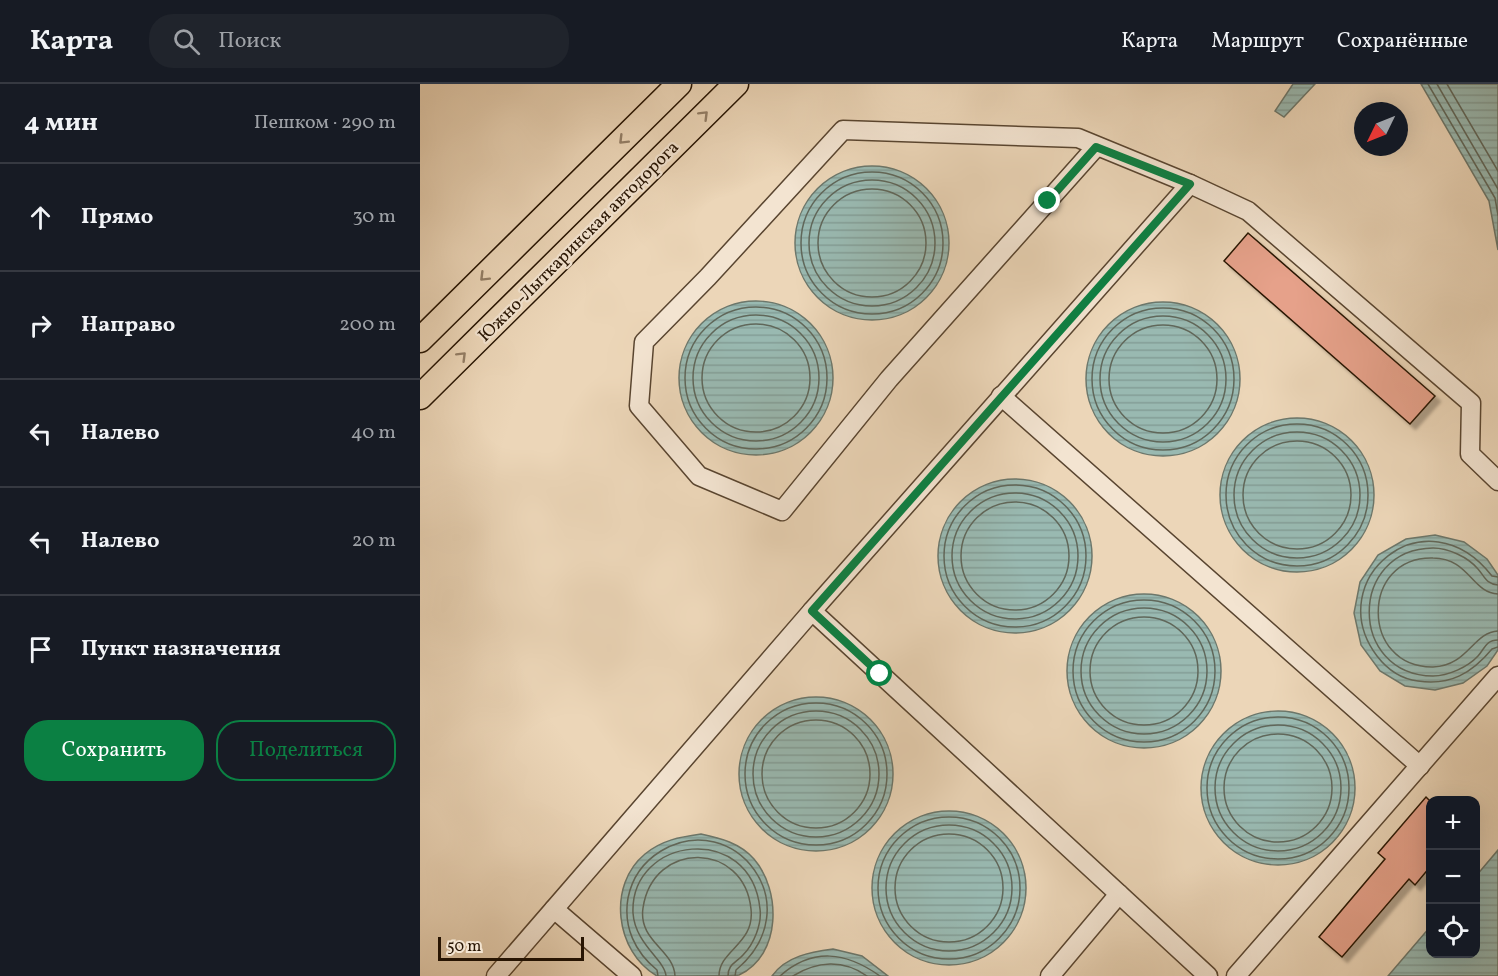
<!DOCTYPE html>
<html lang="ru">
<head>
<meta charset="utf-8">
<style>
  body { margin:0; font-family:Vollkorn,serif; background:#20242c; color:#f1f3f6 }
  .controls { position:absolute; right:18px; bottom:18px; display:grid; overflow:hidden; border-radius:12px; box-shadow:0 6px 24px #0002 }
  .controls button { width:54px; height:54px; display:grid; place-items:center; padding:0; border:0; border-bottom:2px solid #363941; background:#171b24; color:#f1f3f6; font:30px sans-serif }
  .compass { position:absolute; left:934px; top:18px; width:54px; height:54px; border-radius:50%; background:#171b24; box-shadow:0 6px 24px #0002; rotate:227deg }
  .scale { position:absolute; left:18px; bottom:15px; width:146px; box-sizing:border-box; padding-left:6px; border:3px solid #281503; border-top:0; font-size:16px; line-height:21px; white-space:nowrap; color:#281503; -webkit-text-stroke:4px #f3e4d1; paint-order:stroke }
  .stop { position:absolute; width:18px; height:18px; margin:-14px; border:4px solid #0b8043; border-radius:50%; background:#fff }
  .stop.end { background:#0b8043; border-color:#fff; box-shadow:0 2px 6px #0008 }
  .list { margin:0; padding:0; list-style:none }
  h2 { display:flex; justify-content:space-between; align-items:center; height:78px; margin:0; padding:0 24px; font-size:26px }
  h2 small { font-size:20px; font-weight:400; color:#9ea1a6 }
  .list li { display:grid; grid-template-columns:39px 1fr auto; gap:18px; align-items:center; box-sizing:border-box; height:108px; padding:0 24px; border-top:2px solid #363941 }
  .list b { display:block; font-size:22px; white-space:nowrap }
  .list em { font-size:20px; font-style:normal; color:#9ea1a6 }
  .actions { display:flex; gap:12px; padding:18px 24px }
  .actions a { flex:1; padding:14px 0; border:2px solid #0b8043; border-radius:24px; text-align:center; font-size:21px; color:#0b8043 }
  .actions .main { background:#0b8043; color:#fff }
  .icon { flex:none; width:33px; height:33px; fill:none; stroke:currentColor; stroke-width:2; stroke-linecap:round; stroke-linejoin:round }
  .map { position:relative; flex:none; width:1078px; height:892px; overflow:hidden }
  header { display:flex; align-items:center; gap:36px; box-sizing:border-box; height:84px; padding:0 30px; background:#171b24; border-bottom:2px solid #363941 }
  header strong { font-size:28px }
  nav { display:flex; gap:33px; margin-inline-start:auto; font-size:21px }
  .search { width:420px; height:54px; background:#20242c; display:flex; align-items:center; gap:15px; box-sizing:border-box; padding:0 21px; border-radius:24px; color:#9ea1a6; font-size:22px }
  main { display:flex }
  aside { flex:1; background:#171b24 }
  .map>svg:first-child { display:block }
  .water { fill:url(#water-rules); stroke:#6c776b; stroke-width:1.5 }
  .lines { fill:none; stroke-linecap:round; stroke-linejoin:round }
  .shore { stroke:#60675a; stroke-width:1.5 }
  .building { fill:#e6a18a; stroke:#281503; stroke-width:1.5; filter:url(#shadow) }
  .minor-casing { stroke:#594530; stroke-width:21 }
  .major-casing { stroke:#281503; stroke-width:27 }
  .minor { stroke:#f3e4d1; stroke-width:18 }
  .major { stroke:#ecd6b8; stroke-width:24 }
  .oneway { stroke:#947f67 }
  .route { stroke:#0b8043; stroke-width:8 }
  .labels { text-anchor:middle; stroke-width:4.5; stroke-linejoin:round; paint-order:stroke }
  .street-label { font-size:18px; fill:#281503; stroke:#f3e4d1 }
</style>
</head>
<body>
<header>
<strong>Карта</strong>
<div class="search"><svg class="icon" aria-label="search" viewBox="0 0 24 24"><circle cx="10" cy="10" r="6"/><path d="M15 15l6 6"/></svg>Поиск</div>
<nav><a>Карта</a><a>Маршрут</a><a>Сохранённые</a></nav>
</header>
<main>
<aside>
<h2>4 мин<small>Пешком · 290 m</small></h2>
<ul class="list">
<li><svg class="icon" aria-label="ahead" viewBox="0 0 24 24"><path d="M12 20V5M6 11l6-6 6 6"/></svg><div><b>Прямо</b></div><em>30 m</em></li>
<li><svg class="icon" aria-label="right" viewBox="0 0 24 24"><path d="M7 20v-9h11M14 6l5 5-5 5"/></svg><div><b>Направо</b></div><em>200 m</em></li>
<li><svg class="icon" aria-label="left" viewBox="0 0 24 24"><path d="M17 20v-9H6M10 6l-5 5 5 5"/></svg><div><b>Налево</b></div><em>40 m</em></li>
<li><svg class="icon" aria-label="left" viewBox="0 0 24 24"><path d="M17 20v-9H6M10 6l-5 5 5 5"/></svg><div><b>Налево</b></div><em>20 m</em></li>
<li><svg class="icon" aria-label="arrive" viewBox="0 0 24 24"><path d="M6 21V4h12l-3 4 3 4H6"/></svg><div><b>Пункт назначения</b></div></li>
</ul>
<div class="actions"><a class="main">Сохранить</a><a>Поделиться</a></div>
</aside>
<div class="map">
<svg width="1078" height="892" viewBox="0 0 1078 892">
  <defs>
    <pattern id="water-rules" width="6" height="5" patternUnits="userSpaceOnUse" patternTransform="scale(1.5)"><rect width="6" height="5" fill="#99b9b1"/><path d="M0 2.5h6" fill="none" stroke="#849e97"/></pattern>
    <filter id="shadow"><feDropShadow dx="5.5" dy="5.5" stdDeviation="1.5" flood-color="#0004"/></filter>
  </defs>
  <rect width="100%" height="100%" fill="#ecd6b8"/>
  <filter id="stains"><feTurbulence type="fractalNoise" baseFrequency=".00333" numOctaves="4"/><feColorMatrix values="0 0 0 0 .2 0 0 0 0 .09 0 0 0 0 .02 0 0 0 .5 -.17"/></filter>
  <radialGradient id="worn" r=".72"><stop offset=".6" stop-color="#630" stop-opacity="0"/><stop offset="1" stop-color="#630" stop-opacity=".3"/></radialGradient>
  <g class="water">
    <polygon points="873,0 895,0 864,33 855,27"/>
    <polygon points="1001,0 1078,0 1078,166 1069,117"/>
    <circle cx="452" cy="159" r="77"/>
    <circle cx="336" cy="294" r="77"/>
    <circle cx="743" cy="295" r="77"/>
    <circle cx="877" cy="411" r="77"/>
    <circle cx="595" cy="472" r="77"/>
    <polygon points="1015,451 1044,458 1067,475 1078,491 1078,566 1067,582 1043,599 1015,606 985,602 960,587 941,561 934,529 940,498 958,471 986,455"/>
    <circle cx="724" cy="587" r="77"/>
    <circle cx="396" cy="690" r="77"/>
    <circle cx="858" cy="704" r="77"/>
    <circle cx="529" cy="804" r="77"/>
    <path d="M281,750C300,754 320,759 334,775C361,806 362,871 319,891C308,892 252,892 237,892C195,868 187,801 225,770C242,756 260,753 281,750Z"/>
    <polygon points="1078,766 1078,892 968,892 1010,843 1010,870 1056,870 1056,792"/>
    <path d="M413,865L442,872L468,892H352C366,872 391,868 413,865Z"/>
  </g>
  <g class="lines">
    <g class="shore">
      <polyline points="1008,0 1075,114 1078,131"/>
      <polyline points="1017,0 1078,105"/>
      <polyline points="1027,0 1078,87"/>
      <circle cx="452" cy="159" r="71"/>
      <circle cx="452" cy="159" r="63"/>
      <circle cx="452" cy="159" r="54"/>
      <circle cx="336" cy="294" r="71"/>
      <circle cx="743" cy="295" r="71"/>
      <circle cx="336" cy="294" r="63"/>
      <circle cx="743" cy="295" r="63"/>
      <circle cx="336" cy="294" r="54"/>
      <circle cx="743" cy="295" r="54"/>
      <circle cx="877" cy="411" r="71"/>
      <circle cx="877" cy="411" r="63"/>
      <circle cx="877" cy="411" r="54"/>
      <circle cx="595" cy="472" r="71"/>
      <circle cx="595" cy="472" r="63"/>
      <circle cx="595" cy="472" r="54"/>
      <path d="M1078,493L1072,492C1006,407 900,496 957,572C967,585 981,595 998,597C1030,602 1052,589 1072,565L1078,563"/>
      <path d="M1078,501C1066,500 1065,493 1058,485C1048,473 1028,464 1013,464C928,465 928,591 1013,592C1028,592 1048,583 1058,572C1065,564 1066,556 1078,556"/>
      <path d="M1078,510C1052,509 1049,474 1013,474C940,472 940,584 1013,583C1048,582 1053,548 1078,547"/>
      <circle cx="724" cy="587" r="71"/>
      <circle cx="724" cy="587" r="63"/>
      <circle cx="724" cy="587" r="54"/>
      <circle cx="396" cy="690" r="71"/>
      <circle cx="396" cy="690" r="63"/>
      <circle cx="858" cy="704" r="71"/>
      <circle cx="396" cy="690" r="54"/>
      <circle cx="858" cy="704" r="63"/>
      <circle cx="858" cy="704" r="54"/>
      <circle cx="529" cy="804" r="71"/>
      <circle cx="529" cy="804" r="63"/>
      <circle cx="529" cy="804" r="54"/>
      <path d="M238,892L237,886C215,868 203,843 208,814C212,794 223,778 241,767C314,723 392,822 316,886L315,892"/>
      <path d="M246,892C245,876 215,860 213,829C210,752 331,737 340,825C342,840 334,860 323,871C316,879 308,880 308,892"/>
      <path d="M255,892C254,866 218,857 223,824C233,756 324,757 331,825C335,860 299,866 299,892"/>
      <path d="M360,892C393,863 426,868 460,892"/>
      <path d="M373,892C397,877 423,875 447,892"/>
    </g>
  </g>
  <g class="building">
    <polygon points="828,149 1015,312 990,340 804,177"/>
    <polygon points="1006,713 1010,717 1010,783 995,801 989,795 922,873 899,853 965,775 958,769"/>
  </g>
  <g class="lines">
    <defs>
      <g id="minor">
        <polyline points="676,63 469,295 362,427 279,392 219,322 224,258 288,193 423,46 658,54 770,100 392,527 788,892"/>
        <polyline points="770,100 828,127 1051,319 1050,370 1078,397"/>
        <polyline points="581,312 1000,682"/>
        <polyline points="134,825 212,892"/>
        <polyline points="76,892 392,527"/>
        <polyline points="630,892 699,810"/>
        <polyline points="816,892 1078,592"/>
      </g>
      <g id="major">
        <polyline points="0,256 259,0"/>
        <polyline points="0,313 316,0"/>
      </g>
    </defs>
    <use href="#minor" class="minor-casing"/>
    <use href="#major" class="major-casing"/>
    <use href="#minor" class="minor"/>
    <use href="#major" class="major"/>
  </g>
  <defs><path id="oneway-chevron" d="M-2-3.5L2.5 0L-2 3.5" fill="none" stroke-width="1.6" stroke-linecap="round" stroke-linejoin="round" transform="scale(1.5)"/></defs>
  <g class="oneway">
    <use href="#oneway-chevron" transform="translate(284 31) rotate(-45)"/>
    <use href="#oneway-chevron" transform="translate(203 56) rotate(135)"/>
    <use href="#oneway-chevron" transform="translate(64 193) rotate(135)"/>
    <use href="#oneway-chevron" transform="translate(42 272) rotate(-45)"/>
  </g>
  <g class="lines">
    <polyline class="route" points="460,590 392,527 770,100 676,63 628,117"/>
  </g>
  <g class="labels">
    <g class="street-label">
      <text transform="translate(158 157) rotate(-45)" y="6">Южно-Лыткаринская автодорога</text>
    </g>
  </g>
  <rect width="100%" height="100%" filter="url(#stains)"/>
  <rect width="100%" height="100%" fill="url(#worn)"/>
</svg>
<div class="controls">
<button>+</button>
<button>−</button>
<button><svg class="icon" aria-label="locate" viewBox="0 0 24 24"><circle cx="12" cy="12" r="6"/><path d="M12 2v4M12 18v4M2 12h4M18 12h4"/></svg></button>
</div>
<svg class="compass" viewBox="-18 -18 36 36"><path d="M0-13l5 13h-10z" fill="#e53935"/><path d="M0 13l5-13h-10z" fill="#9ea1a6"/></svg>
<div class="scale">50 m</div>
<div class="stop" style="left:460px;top:590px"></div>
<div class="stop end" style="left:628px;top:117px"></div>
</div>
</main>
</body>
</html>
